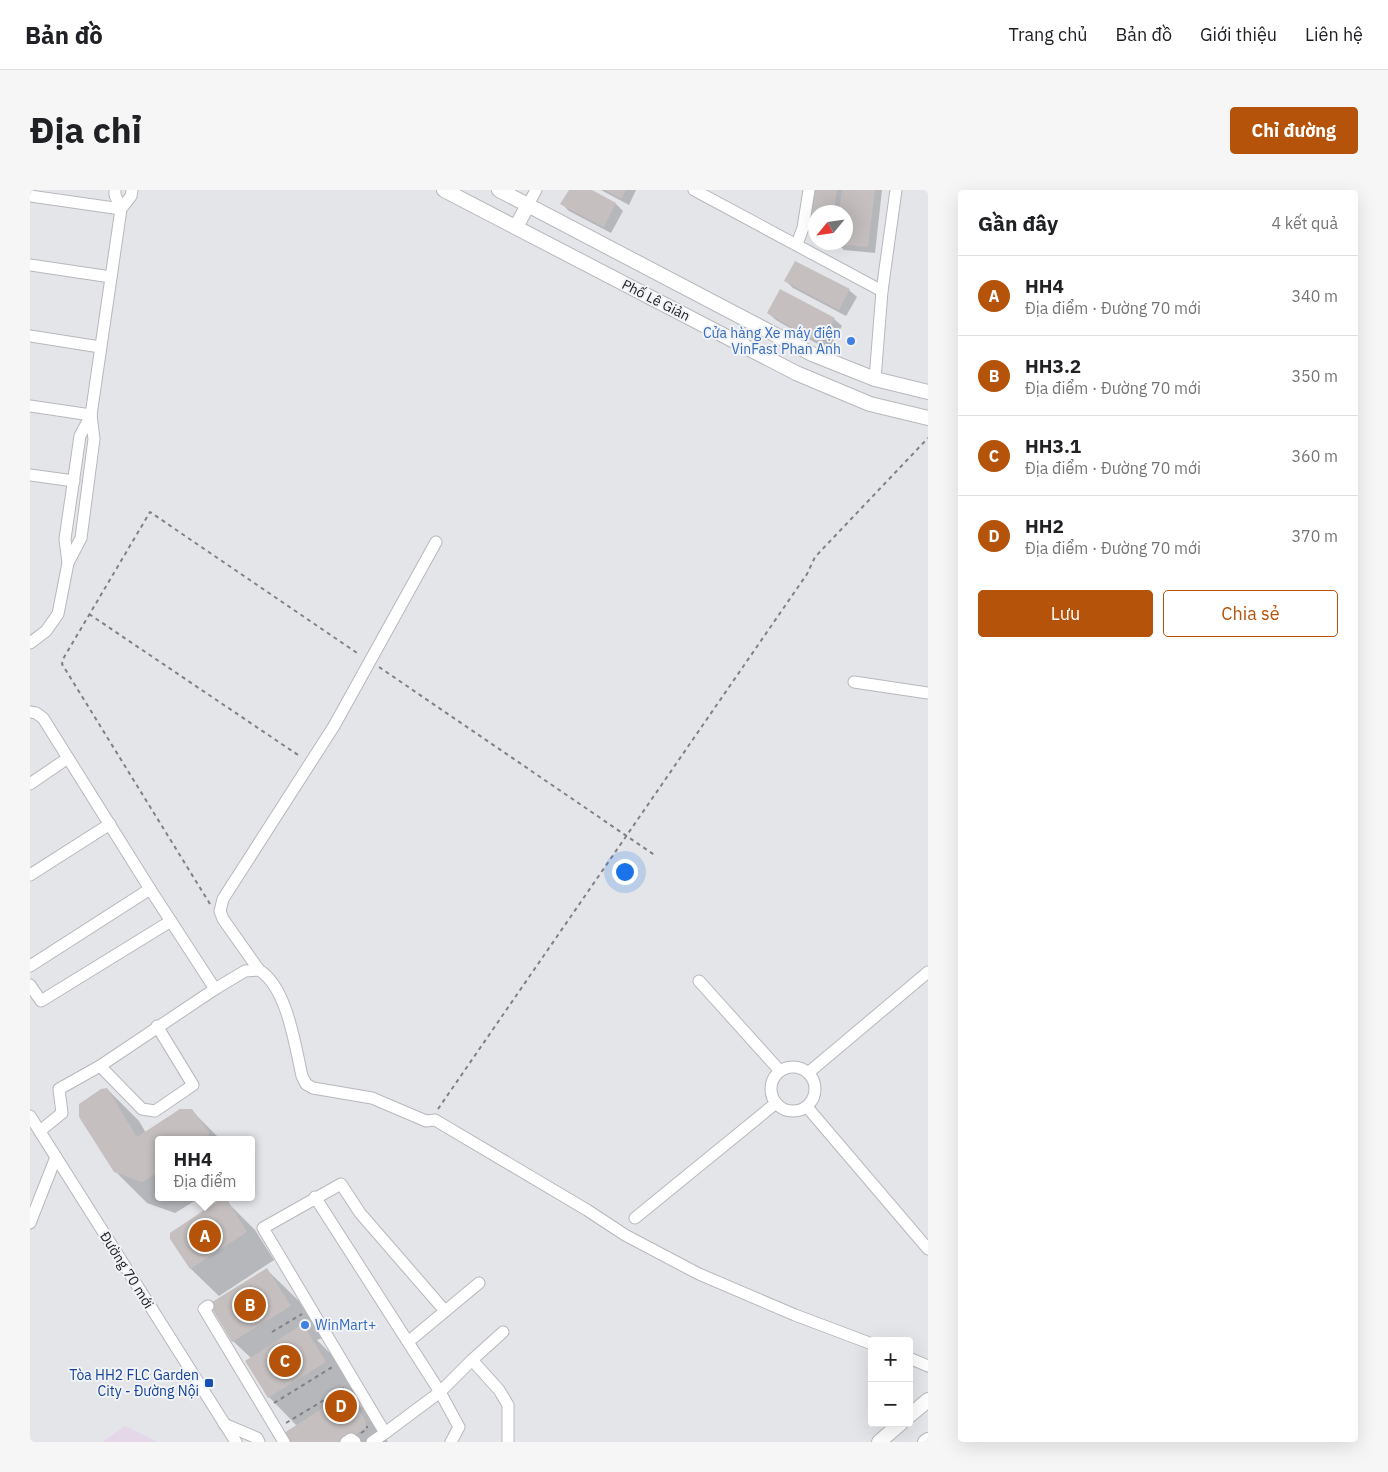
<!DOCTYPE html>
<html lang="vi">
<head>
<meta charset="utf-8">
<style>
  body { margin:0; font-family:"IBM Plex Sans",sans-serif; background:#f6f6f6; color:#202124 }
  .controls { position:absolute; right:15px; bottom:15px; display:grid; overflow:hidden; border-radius:5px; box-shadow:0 5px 20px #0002 }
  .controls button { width:45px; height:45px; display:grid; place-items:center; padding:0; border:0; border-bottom:1px solid #e0e0e0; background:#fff; color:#202124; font:25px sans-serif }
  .compass { position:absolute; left:778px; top:15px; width:45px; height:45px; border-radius:50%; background:#fff; box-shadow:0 5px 20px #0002; rotate:241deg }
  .you { position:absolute; left:594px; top:681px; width:18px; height:18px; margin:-12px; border:4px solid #fff; border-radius:50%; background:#1a73e8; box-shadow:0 0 0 8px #1a73e833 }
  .badge { display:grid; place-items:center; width:32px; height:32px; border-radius:50%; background:#b45309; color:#fff; font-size:16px; font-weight:700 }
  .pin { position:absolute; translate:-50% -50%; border:2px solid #fff; box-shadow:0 1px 5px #0006 }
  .popup { position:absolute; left:125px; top:946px; width:100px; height:65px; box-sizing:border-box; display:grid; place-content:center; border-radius:5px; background:#fff; filter:drop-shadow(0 1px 4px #0005); font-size:16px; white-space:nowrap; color:#757577 }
  .popup b { font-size:19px; color:#202124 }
  .popup::after { content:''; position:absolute; left:50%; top:100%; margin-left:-10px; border:10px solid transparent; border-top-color:#fff }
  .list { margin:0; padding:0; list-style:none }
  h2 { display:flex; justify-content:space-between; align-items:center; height:65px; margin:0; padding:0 20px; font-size:21px }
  h2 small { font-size:16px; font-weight:400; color:#757577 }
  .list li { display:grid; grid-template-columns:32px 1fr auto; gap:15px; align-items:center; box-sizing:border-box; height:80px; padding:0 20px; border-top:1px solid #e0e0e0 }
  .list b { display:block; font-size:19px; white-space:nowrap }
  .list p { margin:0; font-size:16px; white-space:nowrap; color:#757577 }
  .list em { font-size:16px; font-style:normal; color:#757577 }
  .actions { display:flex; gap:10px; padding:15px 20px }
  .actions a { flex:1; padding:11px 0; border:1px solid #b45309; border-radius:5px; text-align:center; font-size:18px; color:#b45309 }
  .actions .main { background:#b45309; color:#fff }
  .map { position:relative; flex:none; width:898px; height:1252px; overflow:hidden; border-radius:5px }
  header { display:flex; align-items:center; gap:30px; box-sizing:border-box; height:70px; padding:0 25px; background:#fff; border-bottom:1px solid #e0e0e0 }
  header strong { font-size:24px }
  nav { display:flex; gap:28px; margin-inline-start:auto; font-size:18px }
  .intro { display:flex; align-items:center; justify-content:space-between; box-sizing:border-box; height:120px; padding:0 30px }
  h1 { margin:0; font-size:35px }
  .button { padding:12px 22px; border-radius:5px; background:#b45309; color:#fff; font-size:18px; font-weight:700 }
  main { display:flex; gap:30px; padding:0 30px }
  aside { flex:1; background:#fff; border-radius:5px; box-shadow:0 5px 20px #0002 }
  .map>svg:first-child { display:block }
  .education { fill:#e5d6e8 }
  .shadow { fill:#0003 }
  .building { fill:#c5c0bf }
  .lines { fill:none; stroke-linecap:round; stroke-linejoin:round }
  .minor-casing { stroke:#b7b8bc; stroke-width:13 }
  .major-casing { stroke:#b7b8bc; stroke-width:16 }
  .path { stroke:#808184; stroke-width:2; stroke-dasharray:4 4; stroke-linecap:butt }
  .minor { stroke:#fff; stroke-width:11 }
  .major { stroke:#fff; stroke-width:14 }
  .shop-dot { fill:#3f7fe0; stroke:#f1f3f6; stroke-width:2 }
  .transit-dot { fill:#1a4fb4; stroke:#f1f3f6; stroke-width:2 }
  .labels { text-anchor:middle; stroke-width:4; stroke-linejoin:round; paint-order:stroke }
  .street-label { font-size:14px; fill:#212223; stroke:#f1f3f6 }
  .shop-label { font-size:14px; fill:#366cbe; stroke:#f1f3f6; text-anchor:end }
  .transit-label { font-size:14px; fill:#164399; stroke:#f1f3f6; text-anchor:end }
</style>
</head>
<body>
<header>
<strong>Bản đồ</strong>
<nav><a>Trang chủ</a><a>Bản đồ</a><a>Giới thiệu</a><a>Liên hệ</a></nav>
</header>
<div class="intro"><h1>Địa chỉ</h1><a class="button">Chỉ đường</a></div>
<main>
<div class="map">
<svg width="898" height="1252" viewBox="0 0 898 1252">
  <rect width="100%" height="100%" fill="#e4e5e9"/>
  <polygon class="education" points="95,1236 128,1252 72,1252"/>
  <g class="shadow">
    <polygon points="540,0 560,0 586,14 593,21 581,43 539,21 532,14"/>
    <polygon points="571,0 606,0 599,15"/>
    <polygon points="785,0 852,0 845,63 814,60 807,53 816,52 816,22 786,22 786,46 780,41"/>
    <polygon points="756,91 819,100 827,107 816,126 763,98"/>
    <polygon points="751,101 804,129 812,136 798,160 746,130 738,123"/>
    <polygon points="77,899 109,931 116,943 161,920 191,950 129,950 129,1007 171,1007 145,1023 117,1013 85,981"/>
    <polygon points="197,1012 225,1040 244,1070 189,1106 161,1079 142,1049"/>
    <polygon points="237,1080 269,1111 292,1148 287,1150 305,1168 327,1204 322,1207 345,1231 358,1252 261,1252 267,1236 239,1207 221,1168 203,1151"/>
  </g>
  <g class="building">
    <polygon points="539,0 562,0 586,13 574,37 530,14"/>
    <polygon points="575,0 596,0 591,9"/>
    <polygon points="784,0 807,0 804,22 786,22 786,42 778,41"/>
    <polygon points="812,0 845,0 838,57 808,54 808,52 816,52 816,22 809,22"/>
    <polygon points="765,71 820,99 809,120 754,91"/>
    <polygon points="750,99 805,128 791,154 737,123"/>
    <polygon points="77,898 107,947 150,919 162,919 179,942 178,950 129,950 129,982 112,992 84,982 49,927 49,914 71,899"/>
    <polygon points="192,1008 198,1011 217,1042 160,1079 140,1049 140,1043"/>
    <polygon points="237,1078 261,1116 202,1152 179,1114"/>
    <polygon points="273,1134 296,1172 238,1208 215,1171"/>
    <polygon points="318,1202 335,1230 336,1238 313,1252 260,1252 254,1243"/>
  </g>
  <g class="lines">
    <defs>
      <g id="minor">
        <polyline points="85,0 85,5 91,19"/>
        <polyline points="664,0 852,101"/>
        <polyline points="0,6 91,19"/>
        <polyline points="498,15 506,0"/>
        <polyline points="767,54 773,38 779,0"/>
        <polyline points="0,75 81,87"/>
        <polyline points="0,146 70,157"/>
        <polyline points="845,189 852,101 866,0"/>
        <polyline points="0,216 61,225"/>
        <polyline points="0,285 44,291"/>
        <polyline points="38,373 35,349 50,246 61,225"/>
        <polyline points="0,453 16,441 28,424 38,373 51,348 64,249 61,225 91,19 101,6 102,0"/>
        <polyline points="824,492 898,503"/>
        <polyline points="0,522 6,523 13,528 120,699"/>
        <polyline points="0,594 38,568"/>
        <polyline points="0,685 80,634"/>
        <polyline points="0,776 120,699 185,799"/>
        <polyline points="229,780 193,729 190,721 193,709 304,536 406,352"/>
        <polyline points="669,791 750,881"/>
        <polyline points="0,795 11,811 141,731"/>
        <polyline points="70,876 112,919 125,921 163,895 127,836"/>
        <circle cx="763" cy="899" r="22"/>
        <polyline points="778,883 898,782"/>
        <polyline points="777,917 898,1059"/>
        <polyline points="0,926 206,1252"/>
        <path d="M10,941L32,923L29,899L70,876L185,799L215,781L229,780C257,797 265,855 272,886L276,894L283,898L342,908L396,931L405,930L557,1020L595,1045L669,1084L765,1125L842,1154"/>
        <polyline points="285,1007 410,1202 429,1237 421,1252"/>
        <polyline points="605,1028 746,913"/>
        <polyline points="0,1033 26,967"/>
        <polyline points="178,1116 174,1119 254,1252"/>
        <polyline points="415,1121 330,1023 311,994 233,1038 355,1243 410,1202 442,1170 469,1200 478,1215 478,1252"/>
        <polyline points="378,1152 449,1093"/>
        <polyline points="879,1168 898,1176"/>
        <polyline points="442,1170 473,1142"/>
        <polyline points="194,1234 227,1248 229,1252"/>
        <polyline points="316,1252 321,1249 325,1252"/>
        <polyline points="342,1252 355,1243"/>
      </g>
      <g id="major">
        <polyline points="414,0 766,183 840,214 898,228"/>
        <polyline points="469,0 782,164 845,189 898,202"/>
        <polyline points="486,37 498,15"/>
        <polyline points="879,1226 898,1210"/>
        <polyline points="849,1252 871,1233"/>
        <polyline points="895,1252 898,1250"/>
      </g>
    </defs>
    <use href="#minor" class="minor-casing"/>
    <use href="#major" class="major-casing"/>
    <g class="path">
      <polyline points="59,424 271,567"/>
      <polyline points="349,477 626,666"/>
      <polyline points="180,714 32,474 33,469 120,322 330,465"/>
      <polyline points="408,919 777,384 785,367 898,248"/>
      <polyline points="242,1142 272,1124"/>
      <polyline points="244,1213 304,1176"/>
      <polyline points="256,1233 316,1197"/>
      <polyline points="331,1243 337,1239 337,1236"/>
    </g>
    <use href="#minor" class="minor"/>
    <use href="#major" class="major"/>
  </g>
  <g class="shop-dot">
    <circle cx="821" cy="151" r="5"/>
    <circle cx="275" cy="1135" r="5"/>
  </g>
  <rect class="transit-dot" x="174" y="1188" width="10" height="10" rx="2.5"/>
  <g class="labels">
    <g class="street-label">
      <text transform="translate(626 110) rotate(27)" y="5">Phố Lê Giản</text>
      <text transform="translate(97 1080) rotate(58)" y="5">Đường 70 mới</text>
    </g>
    <g class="shop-label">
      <text x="811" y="148">Cửa hàng Xe máy điện<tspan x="811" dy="16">VinFast Phan Anh</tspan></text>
      <text x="285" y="1140" text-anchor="start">WinMart+</text>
    </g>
    <g class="transit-label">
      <text x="169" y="1190">Tòa HH2 FLC Garden<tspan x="169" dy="16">City - Đường Nội</tspan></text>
    </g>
  </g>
</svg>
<div class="controls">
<button>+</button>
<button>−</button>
</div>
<svg class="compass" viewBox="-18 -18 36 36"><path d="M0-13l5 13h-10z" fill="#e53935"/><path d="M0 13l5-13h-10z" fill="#757577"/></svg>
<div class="you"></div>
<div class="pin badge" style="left:175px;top:1046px">A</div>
<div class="popup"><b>HH4</b>Địa điểm</div>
<div class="pin badge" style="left:220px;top:1115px">B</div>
<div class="pin badge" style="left:255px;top:1171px">C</div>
<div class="pin badge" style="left:311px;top:1216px">D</div>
</div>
<aside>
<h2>Gần đây<small>4 kết quả</small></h2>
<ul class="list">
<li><span class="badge">A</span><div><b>HH4</b><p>Địa điểm · Đường 70 mới</p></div><em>340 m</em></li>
<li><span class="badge">B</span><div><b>HH3.2</b><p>Địa điểm · Đường 70 mới</p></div><em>350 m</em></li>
<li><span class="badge">C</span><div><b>HH3.1</b><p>Địa điểm · Đường 70 mới</p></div><em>360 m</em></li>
<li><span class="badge">D</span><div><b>HH2</b><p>Địa điểm · Đường 70 mới</p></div><em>370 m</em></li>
</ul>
<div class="actions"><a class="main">Lưu</a><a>Chia sẻ</a></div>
</aside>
</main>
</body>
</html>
